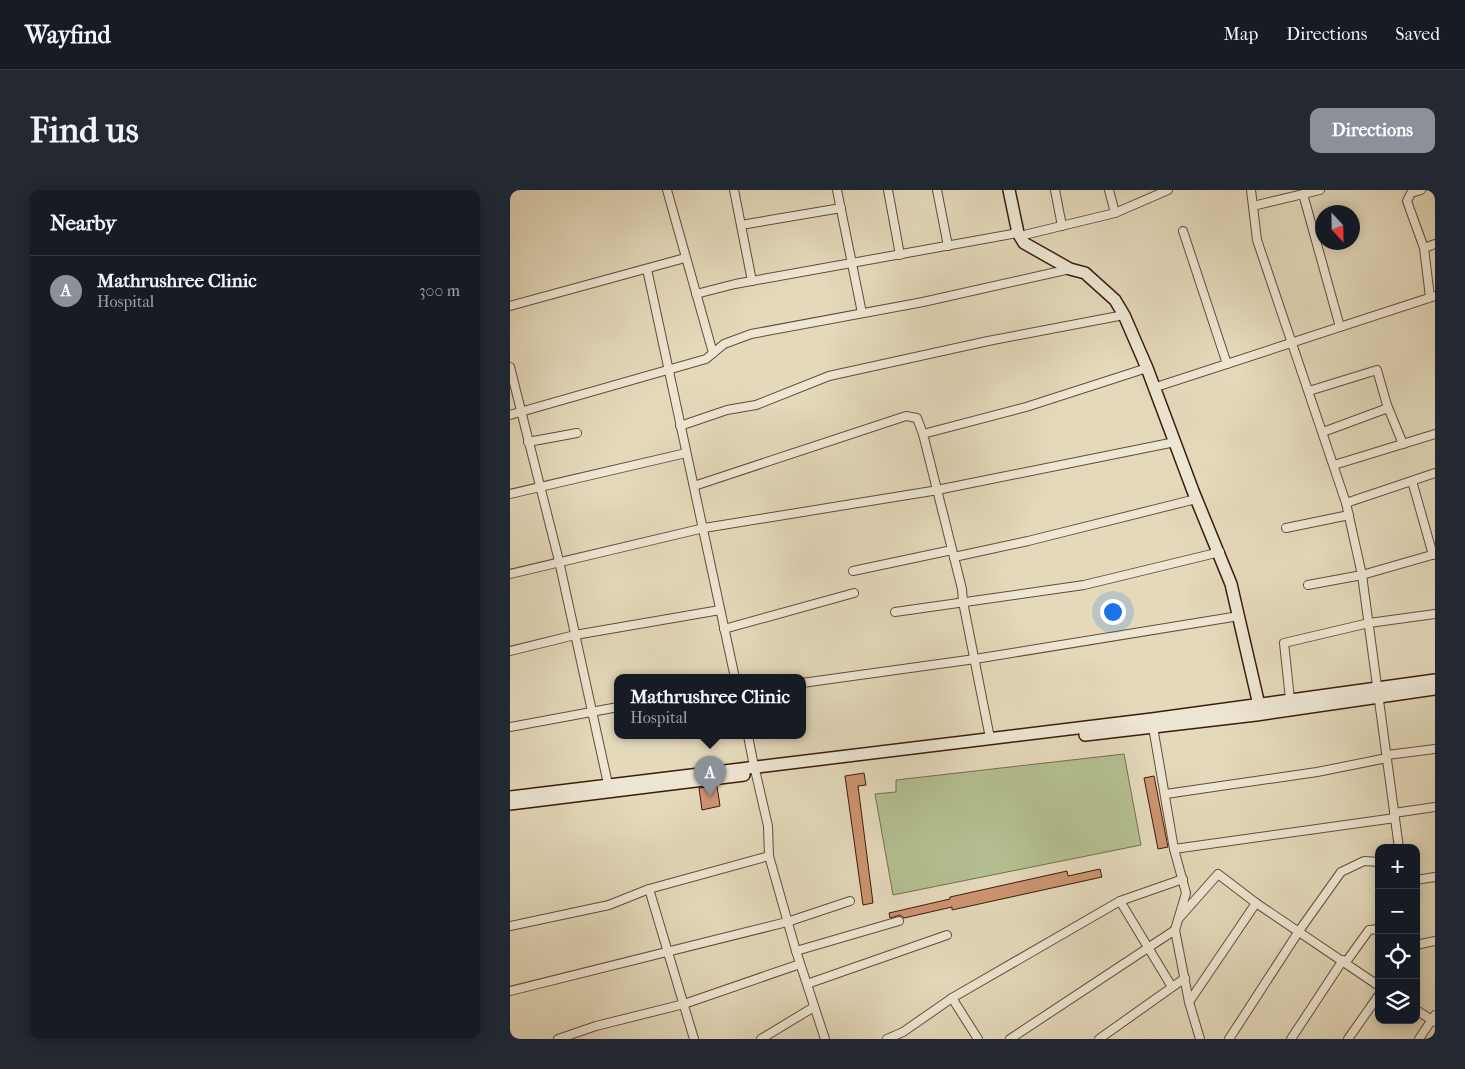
<!DOCTYPE html>
<html lang="en">
<head>
<meta charset="utf-8">
<style>
  body { margin:0; font-family:"IM FELL French Canon",serif; background:#242831; color:#f1f3f6 }
  .controls { position:absolute; right:15px; bottom:15px; display:grid; overflow:hidden; border-radius:10px; box-shadow:0 2px 12px #0003 }
  .controls button { width:45px; height:45px; display:grid; place-items:center; padding:0; border:0; border-bottom:1px solid #363941; background:#171b24; color:#f1f3f6; font:25px sans-serif }
  .compass { position:absolute; left:805px; top:15px; width:45px; height:45px; border-radius:50%; background:#171b24; box-shadow:0 2px 12px #0003; rotate:158deg }
  .you { position:absolute; left:602px; top:421px; width:18px; height:18px; margin:-12px; border:4px solid #fff; border-radius:50%; background:#1a73e8; box-shadow:0 0 0 8px #1a73e833 }
  .badge { display:grid; place-items:center; width:32px; height:32px; border-radius:50%; background:#8c9099; color:#fff; font-size:16px; font-weight:700 }
  .pin { position:absolute; translate:-50% -41px; filter:drop-shadow(0 1px 2px #0008) }
  .pin::after { content:''; position:absolute; top:26px; width:18px; height:15px; background:inherit; clip-path:polygon(0 0,100% 0,50% 100%) }
  .popup { position:absolute; left:104px; top:484px; width:192px; height:65px; box-sizing:border-box; display:grid; place-content:center; border-radius:10px; background:#171b24; filter:drop-shadow(0 1px 4px #0005); font-size:16px; white-space:nowrap; color:#9ea1a6 }
  .popup b { font-size:19px; color:#f1f3f6 }
  .popup::after { content:''; position:absolute; left:50%; top:100%; margin-left:-10px; border:10px solid transparent; border-top-color:#171b24 }
  .list { margin:0; padding:0; list-style:none }
  h2 { display:flex; justify-content:space-between; align-items:center; height:65px; margin:0; padding:0 20px; font-size:21px }
  h2 small { font-size:16px; font-weight:400; color:#9ea1a6 }
  .list li { display:grid; grid-template-columns:32px 1fr auto; gap:15px; align-items:center; box-sizing:border-box; height:70px; padding:0 20px; border-top:1px solid #363941 }
  .list b { display:block; font-size:19px; white-space:nowrap }
  .list p { margin:0; font-size:16px; white-space:nowrap; color:#9ea1a6 }
  .list em { font-size:16px; font-style:normal; color:#9ea1a6 }
  .icon { flex:none; width:28px; height:28px; fill:none; stroke:currentColor; stroke-width:2; stroke-linecap:round; stroke-linejoin:round }
  .map { position:relative; flex:none; width:925px; height:849px; overflow:hidden; border-radius:10px }
  header { display:flex; align-items:center; gap:30px; box-sizing:border-box; height:70px; padding:0 25px; background:#171b24; border-bottom:1px solid #363941 }
  header strong { font-size:24px }
  nav { display:flex; gap:28px; margin-inline-start:auto; font-size:18px }
  .intro { display:flex; align-items:center; justify-content:space-between; box-sizing:border-box; height:120px; padding:0 30px }
  h1 { margin:0; font-size:35px }
  .button { padding:12px 22px; border-radius:10px; background:#8c9099; color:#fff; font-size:18px; font-weight:700 }
  main { display:flex; gap:30px; padding:0 30px }
  aside { flex:1; background:#171b24; border-radius:10px; box-shadow:0 2px 12px #0003 }
  .map>svg:first-child { display:block }
  .green { fill:#b4bf91; stroke:#786d4e }
  .building { fill:#cd9471; stroke:#3d1b0b }
  .lines { fill:none; stroke-linecap:round; stroke-linejoin:round }
  .street-casing { stroke:#674a37; stroke-width:10 }
  .secondary-casing { stroke:#3d1b0b; stroke-width:14 }
  .street { stroke:#ede6d3; stroke-width:8 }
  .secondary { stroke:#ede6d3; stroke-width:11 }
</style>
</head>
<body>
<header>
<strong>Wayfind</strong>
<nav><a>Map</a><a>Directions</a><a>Saved</a></nav>
</header>
<div class="intro"><h1>Find us</h1><a class="button">Directions</a></div>
<main>
<aside>
<h2>Nearby<small></small></h2>
<ul class="list">
<li><span class="badge">A</span><div><b>Mathrushree Clinic</b><p>Hospital</p></div><em>300 m</em></li>
</ul>
</aside>
<div class="map">
<svg width="925" height="849" viewBox="0 0 925 849">
  <rect width="100%" height="100%" fill="#e4d9bb"/>
  <filter id="stains"><feTurbulence type="fractalNoise" baseFrequency=".004" numOctaves="4"/><feColorMatrix values="0 0 0 0 .2 0 0 0 0 .09 0 0 0 0 .02 0 0 0 .5 -.17"/></filter>
  <radialGradient id="worn" r=".72"><stop offset=".6" stop-color="#630" stop-opacity="0"/><stop offset="1" stop-color="#630" stop-opacity=".3"/></radialGradient>
  <polygon class="green" points="614,564 631,655 383,705 365,604 386,602 386,590"/>
  <g class="building">
    <polygon points="354,583 356,595 348,596 363,713 353,715 335,586"/>
    <polygon points="644,586 658,657 648,659 634,588"/>
    <polygon points="207,596 210,616 192,620 189,598"/>
    <polygon points="590,679 592,687 442,720 442,717 394,728 390,725 380,728 379,723 440,709 440,707 557,681 558,686"/>
  </g>
  <g class="lines">
    <defs>
      <g id="street">
        <polyline points="157,0 203,163"/>
        <polyline points="224,0 242,91"/>
        <polyline points="327,0 352,123"/>
        <polyline points="378,0 390,65"/>
        <polyline points="427,0 438,56"/>
        <polyline points="545,0 552,36"/>
        <polyline points="599,0 605,23"/>
        <polyline points="741,0 747,50 836,313 852,385 889,658"/>
        <polyline points="911,0 901,3 897,11 914,58 920,107"/>
        <polyline points="793,4 830,137"/>
        <polyline points="743,16 810,0"/>
        <polyline points="231,35 331,18"/>
        <polyline points="673,41 717,174"/>
        <polyline points="510,46 605,23 658,0"/>
        <polyline points="914,58 925,54"/>
        <polyline points="137,79 225,488"/>
        <polyline points="186,104 225,94 508,43"/>
        <polyline points="0,116 175,68"/>
        <polyline points="0,177 49,371 98,594"/>
        <polyline points="643,198 925,106"/>
        <polyline points="799,201 867,180 877,215 893,254"/>
        <polyline points="0,225 196,169 214,154 241,144 413,112 560,79"/>
        <polyline points="170,236 217,220 246,215 319,186 478,151 614,125"/>
        <polyline points="813,242 878,218"/>
        <polyline points="413,244 516,217 637,178"/>
        <polyline points="18,252 67,243"/>
        <polyline points="824,275 925,244"/>
        <polyline points="902,291 923,365"/>
        <polyline points="184,296 396,226 407,228 413,244 452,399 453,412 480,548"/>
        <polyline points="0,304 176,263"/>
        <polyline points="836,313 925,283"/>
        <polyline points="776,338 839,325"/>
        <polyline points="444,367 518,351 686,309"/>
        <polyline points="343,381 442,360"/>
        <polyline points="0,384 194,338 422,301 665,252"/>
        <polyline points="798,395 852,385 925,364"/>
        <polyline points="385,422 574,395 710,362"/>
        <polyline points="214,439 344,403"/>
        <polyline points="0,461 65,445 210,420"/>
        <polyline points="292,493 465,469 729,426"/>
        <polyline points="780,509 774,453 859,433 925,424"/>
        <polyline points="0,537 108,517"/>
        <polyline points="643,537 664,659 676,703 665,740 679,812 690,849"/>
        <polyline points="238,546 244,576"/>
        <polyline points="877,565 925,559"/>
        <polyline points="246,584 258,636 259,666 286,761 315,849"/>
        <polyline points="656,604 807,582 877,568"/>
        <polyline points="884,623 925,617"/>
        <polyline points="664,659 885,628"/>
        <polyline points="906,690 925,687"/>
        <polyline points="139,699 184,849"/>
        <polyline points="610,711 662,797"/>
        <polyline points="670,727 708,684 746,713 869,796"/>
        <polyline points="0,736 99,715 139,699 259,666"/>
        <polyline points="906,755 925,751"/>
        <polyline points="286,761 389,731"/>
        <polyline points="836,772 859,740 869,739"/>
        <polyline points="297,794 437,745"/>
        <polyline points="0,801 277,732 340,711"/>
        <polyline points="442,808 468,849"/>
        <polyline points="679,812 746,713"/>
        <polyline points="906,820 925,832"/>
        <polyline points="48,849 86,836 174,814 290,774"/>
        <polyline points="251,849 304,817"/>
        <polyline points="377,849 393,842 442,808 610,711 673,689"/>
        <polyline points="500,849 665,740"/>
        <polyline points="589,849 675,788"/>
        <polyline points="719,849 789,741 831,682 854,671 869,672"/>
        <polyline points="781,849 833,770"/>
        <polyline points="838,849 869,805"/>
        <polyline points="909,849 925,825"/>
      </g>
      <g id="secondary">
        <polyline points="499,0 508,43 514,53 560,79 575,83 605,110 614,125 637,178 683,301 721,394 749,515"/>
        <polyline points="575,545 746,525 925,499"/>
        <polyline points="0,607 642,529 925,490"/>
        <polyline points="0,614 234,585"/>
      </g>
    </defs>
    <use href="#street" class="street-casing"/>
    <use href="#secondary" class="secondary-casing"/>
    <use href="#street" class="street"/>
    <use href="#secondary" class="secondary"/>
  </g>
  <rect width="100%" height="100%" filter="url(#stains)"/>
  <rect width="100%" height="100%" fill="url(#worn)"/>
</svg>
<div class="controls">
<button>+</button>
<button>−</button>
<button><svg class="icon" aria-label="locate" viewBox="0 0 24 24"><circle cx="12" cy="12" r="6"/><path d="M12 2v4M12 18v4M2 12h4M18 12h4"/></svg></button>
<button><svg class="icon" aria-label="layers" viewBox="0 0 24 24"><path d="M12 4l9 5-9 5-9-5zM3 14l9 5 9-5"/></svg></button>
</div>
<svg class="compass" viewBox="-18 -18 36 36"><path d="M0-13l5 13h-10z" fill="#e53935"/><path d="M0 13l5-13h-10z" fill="#9ea1a6"/></svg>
<div class="you"></div>
<div class="pin badge" style="left:200px;top:607px">A</div>
<div class="popup"><b>Mathrushree Clinic</b>Hospital</div>
</div>
</main>
</body>
</html>
